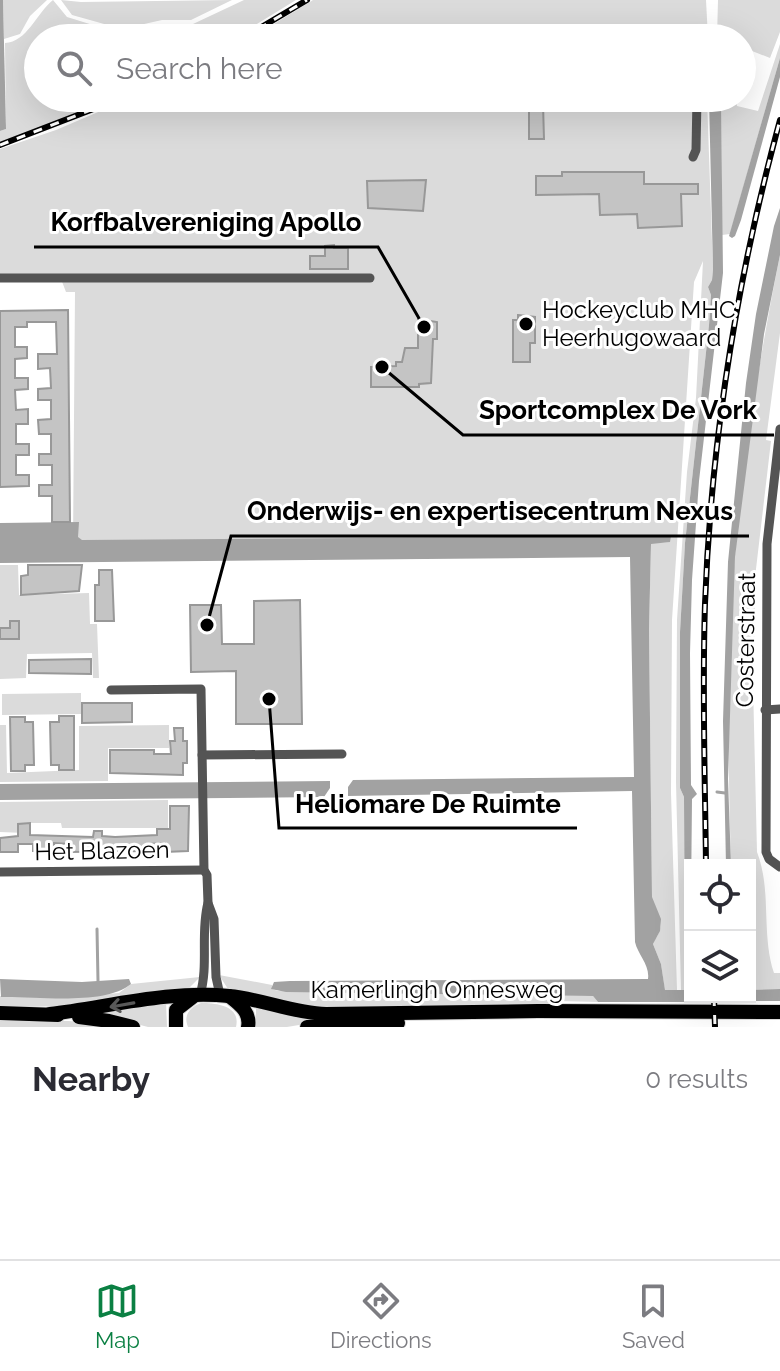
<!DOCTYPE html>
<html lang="en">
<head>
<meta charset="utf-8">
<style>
  body { margin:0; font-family:Raleway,sans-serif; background:#f7f7f7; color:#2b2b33 }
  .controls { position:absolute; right:24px; bottom:24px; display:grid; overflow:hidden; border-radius:0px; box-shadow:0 8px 32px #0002 }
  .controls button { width:72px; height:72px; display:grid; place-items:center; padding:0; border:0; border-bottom:2px solid #e1e1e2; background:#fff; color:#2b2b33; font:40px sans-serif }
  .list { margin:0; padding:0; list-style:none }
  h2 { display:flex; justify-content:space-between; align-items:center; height:104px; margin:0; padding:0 32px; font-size:34px }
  h2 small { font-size:26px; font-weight:400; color:#7c7c81 }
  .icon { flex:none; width:44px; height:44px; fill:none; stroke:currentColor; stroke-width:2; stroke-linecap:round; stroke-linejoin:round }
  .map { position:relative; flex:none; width:780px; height:1027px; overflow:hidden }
  .search { position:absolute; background:#fff; box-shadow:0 8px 32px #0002; left:24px; right:24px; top:24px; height:88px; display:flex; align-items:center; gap:20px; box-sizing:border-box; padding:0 28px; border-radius:44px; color:#7c7c81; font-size:30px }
  .sheet { height:232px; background:#fff }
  nav { display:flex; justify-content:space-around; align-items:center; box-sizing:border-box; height:112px; border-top:2px solid #e1e1e2; background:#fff; font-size:22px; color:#7c7c81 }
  nav a { display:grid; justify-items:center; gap:4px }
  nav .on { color:#0b8043 }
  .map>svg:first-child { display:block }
  .green { fill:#dbdbdb }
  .water { fill:#a2a2a2 }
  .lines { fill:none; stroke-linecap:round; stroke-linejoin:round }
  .stream { stroke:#a2a2a2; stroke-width:3 }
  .building { fill:#c4c4c4; stroke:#989898; stroke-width:2 }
  .primary-casing { stroke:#dbdbdb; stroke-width:16 }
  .street { stroke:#545454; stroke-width:9 }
  .primary { stroke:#000; stroke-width:14 }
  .rail-casing { stroke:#000; stroke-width:6 }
  .rail { stroke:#fff; stroke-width:3; stroke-dasharray:9; stroke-linecap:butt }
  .oneway { stroke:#595959 }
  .poi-dot { fill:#000; stroke:#fff; stroke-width:3 }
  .labels { text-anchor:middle; stroke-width:6; stroke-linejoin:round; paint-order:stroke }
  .poi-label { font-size:24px; fill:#000; stroke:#fff; text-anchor:start }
  .street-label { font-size:24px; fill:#000; stroke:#fff }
  .leader { fill:none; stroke:#000; stroke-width:3 }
  .callout-dot { fill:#000; stroke:#fff; stroke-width:3 }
  .callout-label { font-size:26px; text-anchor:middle; font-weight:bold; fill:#000; stroke:#fff; stroke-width:6; stroke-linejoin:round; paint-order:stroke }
</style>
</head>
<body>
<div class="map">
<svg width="780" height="1027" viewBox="0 0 780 1027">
  <rect width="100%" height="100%" fill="#fff"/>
  <g class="green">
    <polygon points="3,0 47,0 30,16 20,34 4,39"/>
    <path d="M53,0L67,17L122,34L150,26L193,24L244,0H296L234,38H38V98H111L65,119L0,142V131L6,129L5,43C27,42 36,14 53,0Z"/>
    <polygon points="61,0 81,2 232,0 191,20 162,20 122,29 72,15"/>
    <polygon points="313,0 706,0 708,38 251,38"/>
    <polygon points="718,0 780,0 780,32 770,58 742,47 742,38 717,38"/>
    <polygon points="780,44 780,58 730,234 722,235 721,98 736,98 737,106 758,111"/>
    <path d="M131,98H707L713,270L712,280L708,287L711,295L709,325L685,543L680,632V788L684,797L685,990H681L676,782L677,620L687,472L696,398L703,261L694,282L672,620L671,793L677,990L665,991L661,964L653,944C654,940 658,936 659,932C664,919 654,909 652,898L649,630L651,543L670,542L73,544L75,292H66L61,279H0V149L56,130Z"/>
    <path d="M780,255V333L766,440L771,441L756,569L753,684L757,852C772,891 761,934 774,973H780V989L750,990V865H731C728,762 726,658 735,555C744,455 760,354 780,255Z"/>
    <polygon points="0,565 18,565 19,595 89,593 90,624 97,624 99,678 93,678 92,653 27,654 26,678 0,679"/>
    <polygon points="81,693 81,714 2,715 2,694"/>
    <polygon points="0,725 6,725 7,773 79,770 79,726 169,725 169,748 108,748 108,781 0,782"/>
    <polygon points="168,800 168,828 62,828 61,823 26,823 25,833 0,832 0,802"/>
    <polygon points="219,975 272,985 272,989 278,991 593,996 598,1002 558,1001 558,1008 321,1011 228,989"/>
    <polygon points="200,977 188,989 73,1006 0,1006 0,996 54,998 119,993 131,984"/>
    <polygon points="166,1001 167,1027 148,1027 94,1013"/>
    <path d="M201,1003C217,1003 241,1006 236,1027H188C183,1015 190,1007 201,1003Z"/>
    <polygon points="256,1004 317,1022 287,1027 256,1027"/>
    <polygon points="0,1020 69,1021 120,1027 0,1027"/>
  </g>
  <g class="water">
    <polygon points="0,0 3,0 6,129 0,131"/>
    <polygon points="780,58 780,77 741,220 735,236 732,238 729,236"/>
    <path d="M709,98H721L723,273L699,481L692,580L690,653L691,785L697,794L692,799L690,997H694L693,1002H598L593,996L286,992L271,989L274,982L290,981L648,979C650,965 638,955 635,942L632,791L348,796V787L353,780L634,777L630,557L0,563V523L79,522L78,537L82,540L671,536L670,542L651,544L649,630L652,897L661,919L660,931L653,944L661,964L665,990H685L684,797L680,788V632L685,543L709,325L711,295L708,287L712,280L713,270Z"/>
    <polygon points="780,208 780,255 764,334 735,557 728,779 731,865 726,865 723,721 728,562 746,383 756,314 774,226"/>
    <polygon points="330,781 330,788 324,797 0,800 0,784"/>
    <path d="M0,979L82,982L129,979L131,984C105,1006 35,996 1,997Z"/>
    <polygon points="780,989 780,1001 729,1001 729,997 750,997 750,990"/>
  </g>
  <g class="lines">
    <g class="stream">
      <polyline points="717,792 725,793"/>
      <polyline points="97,929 98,981"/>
    </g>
  </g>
  <g class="building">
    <polygon points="529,104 543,104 544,139 529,139"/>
    <polygon points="562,172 644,172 644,184 698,184 698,194 681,194 682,226 638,228 637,214 600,215 599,194 536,195 536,176 562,176"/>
    <polygon points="426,180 423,211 368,208 367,181"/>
    <polygon points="334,245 334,248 348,248 348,269 310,269 310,256 325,256 325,246"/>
    <polygon points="68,310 70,522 52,522 52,496 39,496 39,485 52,485 52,465 39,465 39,454 51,454 51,434 39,434 38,420 51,419 51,400 38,400 38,389 51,388 50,368 38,369 38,354 57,354 56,322 27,322 27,327 15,327 15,347 27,347 27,358 15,359 15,378 28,378 28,389 15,390 16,410 28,409 28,424 16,424 16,444 29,444 29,455 16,455 16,475 29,475 29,486 0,487 0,311"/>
    <polygon points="518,315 535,317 535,343 530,343 530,362 513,362 513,320 518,320"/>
    <polygon points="418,319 437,322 437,339 433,339 431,383 419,384 419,387 371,387 371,367 396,366 396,362 402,362 405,348 418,348"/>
    <polygon points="28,565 82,565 79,591 21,595 21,576 28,575"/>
    <polygon points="99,570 112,570 114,621 95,621 95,585 99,585"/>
    <polygon points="300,600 302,724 236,724 236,671 191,672 190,605 221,605 222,644 254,644 254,601"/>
    <polygon points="10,621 19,621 19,639 0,639 0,628 10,628"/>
    <polygon points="91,659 91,674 29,673 29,660"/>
    <polygon points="82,703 132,703 132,722 82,723"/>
    <polygon points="59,716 74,716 74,770 59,770 59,765 51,765 50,722 59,722"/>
    <polygon points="10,717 25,717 25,722 33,722 34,765 25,765 25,771 11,771"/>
    <polygon points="174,728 183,728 183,741 187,741 187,763 183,763 183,775 110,773 110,750 154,750 154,754 171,754 170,741 175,741"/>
    <polygon points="170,806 189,806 188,851 165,852 165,843 148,844 148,851 69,852 69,844 54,843 54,851 33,851 33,844 18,844 18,852 0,852 0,838 18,836 18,824 30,823 30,835 93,837 94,831 102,831 102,836 115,837 157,835 157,829 170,829"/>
  </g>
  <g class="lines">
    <defs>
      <g id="primary">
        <path d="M229,996C239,1004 251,1012 248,1027"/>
        <polyline points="0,1013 58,1015"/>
        <path d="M50,1014C108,1007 170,990 229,996C262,999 293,1013 326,1014L538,1011L780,1012"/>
        <polyline points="79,1017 109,1021 133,1027"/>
        <polyline points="176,1027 176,1010 194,996"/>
        <polyline points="307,1027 398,1023"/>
      </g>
    </defs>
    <use href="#primary" class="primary-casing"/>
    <g class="street">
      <polyline points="693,157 696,150 697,98"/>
      <polyline points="0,278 370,278"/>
      <polyline points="780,429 767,544 766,852 769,859 780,867"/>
      <polyline points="111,690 201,689 204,870 207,875 208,903 214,919 216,977 220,995"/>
      <polyline points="765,710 780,709"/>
      <polyline points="202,755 342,754"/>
      <polyline points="0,872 204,870"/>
      <path d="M200,995C209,965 200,933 208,903"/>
    </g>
    <use href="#primary" class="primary"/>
    <defs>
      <g id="rail">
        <polyline points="243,38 307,0"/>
        <polyline points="0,145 122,98"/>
        <path d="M706,865C705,778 702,691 705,604C711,441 737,278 780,120"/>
        <polyline points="714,997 715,1027"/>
      </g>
    </defs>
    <use href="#rail" class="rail-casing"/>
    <use href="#rail" class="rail"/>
  </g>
  <defs><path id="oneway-shaft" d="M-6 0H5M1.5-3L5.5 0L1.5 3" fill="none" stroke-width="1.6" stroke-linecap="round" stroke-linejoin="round" transform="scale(2)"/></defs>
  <use class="oneway" href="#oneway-shaft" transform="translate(122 1005) rotate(170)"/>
  <circle class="poi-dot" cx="526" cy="324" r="8"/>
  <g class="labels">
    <g class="poi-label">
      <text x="542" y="318">Hockeyclub MHC<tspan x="542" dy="28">Heerhugowaard</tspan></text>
    </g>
    <g class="street-label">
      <text transform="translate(746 640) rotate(-89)" y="8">Costerstraat</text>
      <text transform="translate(102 851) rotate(-1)" y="8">Het Blazoen</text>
      <text x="437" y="998">Kamerlingh Onnesweg</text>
    </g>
  </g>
  <path class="leader" d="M424 327L378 247H34M382 367L463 435H774M207 625L231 536H749M269 699L279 828H577"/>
  <g class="callout-dot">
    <circle cx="424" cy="327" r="8"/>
    <circle cx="382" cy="367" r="8"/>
    <circle cx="207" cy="625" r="8"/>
    <circle cx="269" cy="699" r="8"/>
  </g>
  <g class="callout-label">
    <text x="206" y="231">Korfbalvereniging Apollo</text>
    <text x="618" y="419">Sportcomplex De Vork</text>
    <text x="490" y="520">Onderwijs- en expertisecentrum Nexus</text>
    <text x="428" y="813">Heliomare De Ruimte</text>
  </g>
</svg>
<div class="controls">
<button><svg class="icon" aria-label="locate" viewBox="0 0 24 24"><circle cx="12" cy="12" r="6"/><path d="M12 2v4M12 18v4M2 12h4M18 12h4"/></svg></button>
<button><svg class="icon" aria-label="layers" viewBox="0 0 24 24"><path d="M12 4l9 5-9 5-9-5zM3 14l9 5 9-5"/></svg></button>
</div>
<div class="search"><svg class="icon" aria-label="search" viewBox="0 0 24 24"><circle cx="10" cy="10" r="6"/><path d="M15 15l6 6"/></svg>Search here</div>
</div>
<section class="sheet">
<h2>Nearby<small>0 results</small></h2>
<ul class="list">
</ul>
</section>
<nav>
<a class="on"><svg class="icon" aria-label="map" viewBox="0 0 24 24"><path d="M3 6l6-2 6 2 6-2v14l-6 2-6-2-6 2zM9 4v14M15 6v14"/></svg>Map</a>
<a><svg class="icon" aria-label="directions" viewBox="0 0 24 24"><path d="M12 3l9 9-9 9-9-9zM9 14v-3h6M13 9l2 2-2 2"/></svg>Directions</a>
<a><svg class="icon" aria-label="saved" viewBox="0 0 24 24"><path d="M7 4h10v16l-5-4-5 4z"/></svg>Saved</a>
</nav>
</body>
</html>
